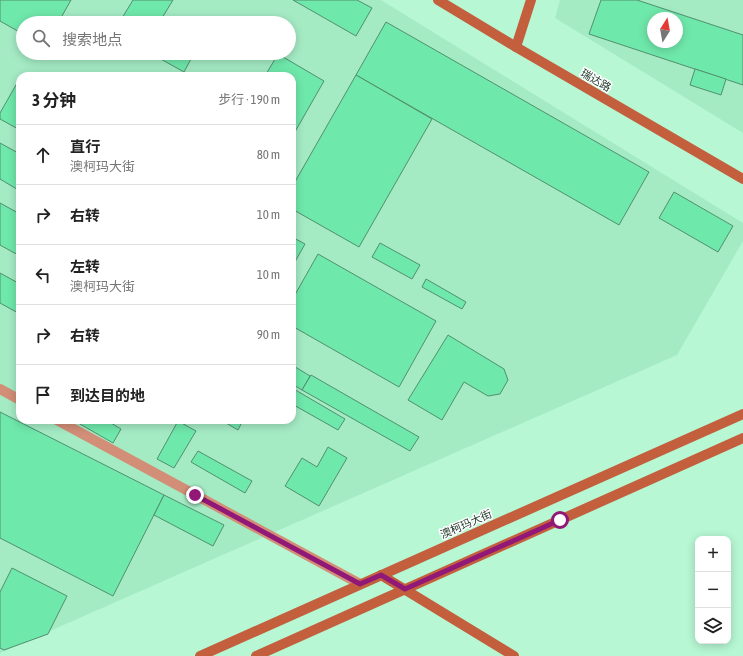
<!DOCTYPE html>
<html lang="zh">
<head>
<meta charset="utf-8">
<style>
  body { margin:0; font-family:"Asap Condensed","Noto Sans SC",sans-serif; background:#f6f6f6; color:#222 }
  .controls { position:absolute; right:12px; bottom:12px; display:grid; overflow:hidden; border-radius:8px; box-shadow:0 2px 10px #0003 }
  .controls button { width:36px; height:36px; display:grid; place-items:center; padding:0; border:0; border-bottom:1px solid #e0e0e0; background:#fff; color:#222; font:20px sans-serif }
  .compass { position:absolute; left:647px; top:12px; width:36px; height:36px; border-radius:50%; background:#fff; box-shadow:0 2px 10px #0003; rotate:11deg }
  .stop { position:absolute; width:12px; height:12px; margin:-9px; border:3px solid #911876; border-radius:50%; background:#fff }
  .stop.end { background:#911876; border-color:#fff; box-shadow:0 1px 4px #0008 }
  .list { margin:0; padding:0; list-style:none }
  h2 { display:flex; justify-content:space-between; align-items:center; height:52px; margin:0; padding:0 16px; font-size:17px }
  h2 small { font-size:13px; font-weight:400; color:#767676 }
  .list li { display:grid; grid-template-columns:26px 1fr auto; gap:12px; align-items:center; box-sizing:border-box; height:60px; padding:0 16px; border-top:1px solid #e0e0e0 }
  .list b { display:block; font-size:15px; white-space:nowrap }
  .list p { margin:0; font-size:13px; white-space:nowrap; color:#767676 }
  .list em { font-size:13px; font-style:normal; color:#767676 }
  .icon { flex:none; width:22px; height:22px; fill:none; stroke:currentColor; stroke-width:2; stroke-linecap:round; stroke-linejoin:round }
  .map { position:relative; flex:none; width:743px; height:656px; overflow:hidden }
  .search { position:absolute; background:#fff; box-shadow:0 2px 10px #0003; left:16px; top:16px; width:280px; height:44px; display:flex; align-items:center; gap:10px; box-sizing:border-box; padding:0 14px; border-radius:22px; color:#767676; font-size:15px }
  .panel { position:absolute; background:#fff; box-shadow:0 2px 10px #0003; left:16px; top:72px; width:280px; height:352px; border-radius:12px }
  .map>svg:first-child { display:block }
  .built { fill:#a4ebc4; fill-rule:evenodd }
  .building { fill:#6fe8ab; stroke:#528f6f; fill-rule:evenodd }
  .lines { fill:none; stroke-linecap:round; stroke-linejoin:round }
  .street { stroke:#d28e77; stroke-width:10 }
  .secondary { stroke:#c35f3d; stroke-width:10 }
  .route { stroke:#911876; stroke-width:5 }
  .labels { text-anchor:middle; stroke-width:3; stroke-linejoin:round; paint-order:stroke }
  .street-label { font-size:11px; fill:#223b2d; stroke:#fff }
</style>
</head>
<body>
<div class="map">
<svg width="743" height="656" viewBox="0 0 743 656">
  <rect width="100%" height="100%" fill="#b7f7d3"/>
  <g class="built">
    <path d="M0,0H381L743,223V241L677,355L0,653ZM23,23H289V53H23ZM20,76H292V420H20Z"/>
    <path d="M560,0H743V133L555,18ZM653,18H677V42H653Z"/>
  </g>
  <g class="building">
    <polygon points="0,0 71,0 58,23 23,23 23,34 0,21"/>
    <polygon points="133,0 173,0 159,23 119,23"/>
    <polygon points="293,0 357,0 372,8 356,36"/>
    <path d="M601,0H637L743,35V85L589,34ZM653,18H677V42H653Z"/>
    <polygon points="386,22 649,172 619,225 356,75"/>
    <polygon points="150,53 180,53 191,59 184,72"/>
    <polygon points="278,54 324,81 292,137 292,76 265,76"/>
    <polygon points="695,69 726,79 721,95 690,85"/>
    <polygon points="356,75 432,119 359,247 292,209 292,187"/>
    <polygon points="20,78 20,130 0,119 0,113"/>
    <polygon points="0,143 20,154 20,191 0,179"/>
    <polygon points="674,192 733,226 718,252 659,218"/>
    <polygon points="0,203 20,214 20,256 0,245"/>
    <polygon points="292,237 305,244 292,267"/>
    <polygon points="380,243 420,265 412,279 372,257"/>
    <polygon points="318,254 436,321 399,387 292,326 292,300"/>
    <polygon points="0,273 20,284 20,314 0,303"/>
    <polygon points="426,279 466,302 462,309 422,287"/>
    <polygon points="448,335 504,369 508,380 500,394 488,396 464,382 442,420 408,400"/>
    <polygon points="292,365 310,376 302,390 292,384"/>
    <polygon points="311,375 419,437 410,451 302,390"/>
    <polygon points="292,388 345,419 338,430 292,404"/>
    <polygon points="0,412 164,495 113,596 0,538"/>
    <polygon points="73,420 106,420 121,429 113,443"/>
    <polygon points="221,420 243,420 238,430"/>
    <polygon points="178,421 196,431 174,468 157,459"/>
    <polygon points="328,447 347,458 319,506 285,486 302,458 317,467"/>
    <polygon points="198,451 252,481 245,493 191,462"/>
    <polygon points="164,495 224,525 213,546 154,515"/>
    <polygon points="12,568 67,596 48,634 4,650 0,648 0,592"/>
  </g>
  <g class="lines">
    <g class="street">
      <polyline points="0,389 20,400"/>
      <polyline points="57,420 360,584"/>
    </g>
    <g class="secondary">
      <polyline points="438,0 516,47 743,179"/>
      <polyline points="516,47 531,0"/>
      <polyline points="381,575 514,656"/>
      <polyline points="200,656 743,414"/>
      <polyline points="256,656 743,438"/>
    </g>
  </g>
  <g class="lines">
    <polyline class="route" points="195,495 360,584 381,575 405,589 560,520"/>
  </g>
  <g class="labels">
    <g class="street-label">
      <text transform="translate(596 80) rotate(30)" y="4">瑞达路</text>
      <text transform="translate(466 524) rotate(-24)" y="4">澳柯玛大街</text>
    </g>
  </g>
</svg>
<div class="controls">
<button>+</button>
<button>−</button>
<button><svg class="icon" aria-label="layers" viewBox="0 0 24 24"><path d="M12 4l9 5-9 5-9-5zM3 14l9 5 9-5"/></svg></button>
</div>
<svg class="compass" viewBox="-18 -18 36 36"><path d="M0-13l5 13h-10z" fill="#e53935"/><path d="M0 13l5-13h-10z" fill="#767676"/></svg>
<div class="stop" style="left:560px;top:520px"></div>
<div class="stop end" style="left:195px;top:495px"></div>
<div class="search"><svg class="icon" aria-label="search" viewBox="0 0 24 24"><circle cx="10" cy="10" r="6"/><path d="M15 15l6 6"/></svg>搜索地点</div>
<section class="panel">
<h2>3 分钟<small>步行 · 190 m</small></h2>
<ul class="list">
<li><svg class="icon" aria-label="ahead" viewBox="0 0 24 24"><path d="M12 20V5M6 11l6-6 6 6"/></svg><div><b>直行</b><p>澳柯玛大街</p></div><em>80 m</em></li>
<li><svg class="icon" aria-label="right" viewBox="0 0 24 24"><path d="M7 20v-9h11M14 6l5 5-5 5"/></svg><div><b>右转</b></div><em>10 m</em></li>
<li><svg class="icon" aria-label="left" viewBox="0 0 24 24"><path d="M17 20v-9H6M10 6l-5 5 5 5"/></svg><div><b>左转</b><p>澳柯玛大街</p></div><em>10 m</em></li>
<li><svg class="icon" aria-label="right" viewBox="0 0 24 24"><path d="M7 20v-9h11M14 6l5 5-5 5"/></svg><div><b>右转</b></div><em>90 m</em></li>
<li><svg class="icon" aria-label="arrive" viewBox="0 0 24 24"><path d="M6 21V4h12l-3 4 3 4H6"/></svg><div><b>到达目的地</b></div></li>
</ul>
</section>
</div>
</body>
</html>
